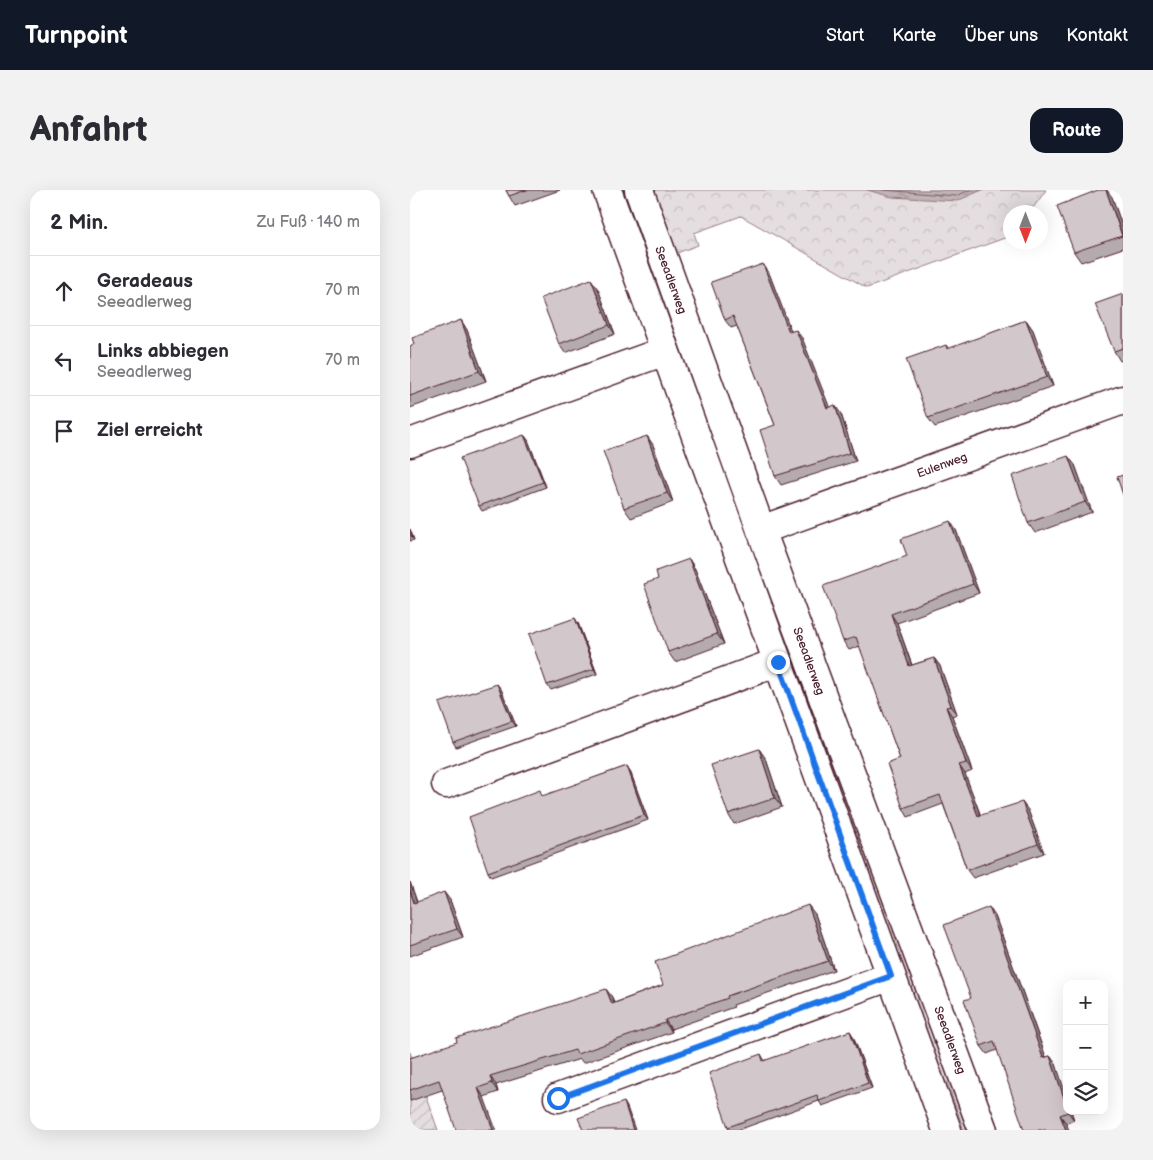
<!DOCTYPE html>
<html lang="de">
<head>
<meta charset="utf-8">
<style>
  body { margin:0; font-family:"Balsamiq Sans",sans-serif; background:#f2f2f3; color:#2b2b33 }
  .controls { position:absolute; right:15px; bottom:15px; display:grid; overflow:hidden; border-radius:10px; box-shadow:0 5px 20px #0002 }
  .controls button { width:45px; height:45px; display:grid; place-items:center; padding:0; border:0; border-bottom:1px solid #e1e1e2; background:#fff; color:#2b2b33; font:25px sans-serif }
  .compass { position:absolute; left:593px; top:15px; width:45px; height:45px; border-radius:50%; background:#fff; box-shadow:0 5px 20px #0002; rotate:180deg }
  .stop { position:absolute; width:15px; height:15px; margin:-11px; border:4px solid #1a73e8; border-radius:50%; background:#fff }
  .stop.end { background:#1a73e8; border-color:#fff; box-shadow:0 1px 5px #0008 }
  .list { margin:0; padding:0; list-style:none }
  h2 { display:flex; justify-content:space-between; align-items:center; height:65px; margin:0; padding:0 20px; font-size:21px }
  h2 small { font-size:16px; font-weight:400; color:#7c7c81 }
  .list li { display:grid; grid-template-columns:32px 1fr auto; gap:15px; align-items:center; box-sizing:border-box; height:70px; padding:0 20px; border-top:1px solid #e1e1e2 }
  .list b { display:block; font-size:19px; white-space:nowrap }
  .list p { margin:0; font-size:16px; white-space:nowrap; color:#7c7c81 }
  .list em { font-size:16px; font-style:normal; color:#7c7c81 }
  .icon { flex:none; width:28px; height:28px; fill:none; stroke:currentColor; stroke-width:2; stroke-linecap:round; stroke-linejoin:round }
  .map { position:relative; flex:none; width:713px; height:940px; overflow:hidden; border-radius:15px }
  header { display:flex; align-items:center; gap:30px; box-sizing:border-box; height:70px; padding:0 25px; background:#111827; color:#fff }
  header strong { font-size:24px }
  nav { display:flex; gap:28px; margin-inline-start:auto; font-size:18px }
  .intro { display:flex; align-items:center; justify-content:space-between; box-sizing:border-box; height:120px; padding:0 30px }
  h1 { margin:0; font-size:35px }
  .button { padding:12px 22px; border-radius:15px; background:#111827; color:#fff; font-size:18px; font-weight:700 }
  main { display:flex; gap:30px; padding:0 30px }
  aside { flex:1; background:#fff; border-radius:15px; box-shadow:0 5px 20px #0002 }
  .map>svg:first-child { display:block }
  .grass { fill:url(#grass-dots); stroke:#987e86 }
  .forest { fill:url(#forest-crowns); stroke:#987e86 }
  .garden { fill:url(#garden-furrows); stroke:#987e86 }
  .water { fill:url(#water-ripples); stroke:#91787e }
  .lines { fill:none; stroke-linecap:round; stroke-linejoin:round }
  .shore { stroke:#7a5a63; stroke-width:1 }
  .minor-casing { stroke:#4a1f2b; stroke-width:31 }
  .minor { stroke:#fff; stroke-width:28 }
  .wall { fill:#b5abaf; stroke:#4a1f2b }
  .shaded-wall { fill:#938b8e; stroke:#4a1f2b }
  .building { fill:#d2c7cb; stroke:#4a1f2b }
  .route { stroke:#1a73e8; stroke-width:6 }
  .labels { text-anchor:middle; stroke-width:4.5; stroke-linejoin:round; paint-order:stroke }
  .street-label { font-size:12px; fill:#4a1f2b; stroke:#fff }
</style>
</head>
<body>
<header>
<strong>Turnpoint</strong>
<nav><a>Start</a><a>Karte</a><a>Über uns</a><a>Kontakt</a></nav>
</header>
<div class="intro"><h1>Anfahrt</h1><a class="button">Route</a></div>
<main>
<aside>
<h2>2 Min.<small>Zu Fuß · 140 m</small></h2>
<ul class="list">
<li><svg class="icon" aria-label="ahead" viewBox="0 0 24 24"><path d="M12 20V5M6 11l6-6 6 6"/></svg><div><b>Geradeaus</b><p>Seeadlerweg</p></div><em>70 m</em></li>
<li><svg class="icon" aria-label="left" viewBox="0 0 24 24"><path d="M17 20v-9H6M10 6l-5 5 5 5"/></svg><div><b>Links abbiegen</b><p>Seeadlerweg</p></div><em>70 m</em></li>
<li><svg class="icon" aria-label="arrive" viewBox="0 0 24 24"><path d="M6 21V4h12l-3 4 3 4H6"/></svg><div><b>Ziel erreicht</b></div></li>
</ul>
</aside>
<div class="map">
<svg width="713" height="940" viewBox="0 0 713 940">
  <defs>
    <pattern id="grass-dots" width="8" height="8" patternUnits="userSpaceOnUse" patternTransform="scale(1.25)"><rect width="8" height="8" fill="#e5dee0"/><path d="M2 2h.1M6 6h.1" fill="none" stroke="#c6bec0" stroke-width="1.8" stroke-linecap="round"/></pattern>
    <pattern id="forest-crowns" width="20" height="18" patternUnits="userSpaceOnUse" patternTransform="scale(1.25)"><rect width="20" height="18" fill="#e5dee0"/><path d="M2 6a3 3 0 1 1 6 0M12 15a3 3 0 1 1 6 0" fill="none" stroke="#c6bec0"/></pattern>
    <pattern id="garden-furrows" width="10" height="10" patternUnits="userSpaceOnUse" patternTransform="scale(1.25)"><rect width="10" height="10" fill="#e5dee0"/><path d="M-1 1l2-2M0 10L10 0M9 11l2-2" fill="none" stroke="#c6bec0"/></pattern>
    <pattern id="water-ripples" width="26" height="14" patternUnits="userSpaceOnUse" patternTransform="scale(1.25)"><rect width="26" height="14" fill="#c1b3b6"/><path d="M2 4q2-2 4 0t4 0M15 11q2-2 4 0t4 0" fill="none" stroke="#9f9194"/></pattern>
  </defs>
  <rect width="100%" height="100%" fill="#fff"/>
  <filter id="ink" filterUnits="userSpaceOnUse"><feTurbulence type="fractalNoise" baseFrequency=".02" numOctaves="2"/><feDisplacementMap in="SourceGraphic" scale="10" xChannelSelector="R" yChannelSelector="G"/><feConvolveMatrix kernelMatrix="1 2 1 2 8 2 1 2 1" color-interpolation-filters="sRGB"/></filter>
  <g filter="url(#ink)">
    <polygon class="grass" points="206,0 217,0 560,940 554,940 537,892 531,892"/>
    <polygon class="forest" points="244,0 636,0 620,22 600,22 600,46 457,98 331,26 284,43 288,55 267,63"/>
    <polygon class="garden" points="0,862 28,940 0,940"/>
    <polygon class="water" points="457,0 572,0 547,11 482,7"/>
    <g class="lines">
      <polyline class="shore" points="473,0 546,6 560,0"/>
      <defs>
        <g id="minor">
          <polyline points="197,0 537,940"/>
          <polyline points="229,0 351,340 573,940"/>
          <polyline points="0,253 255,161"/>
          <polyline points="351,340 713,210"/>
          <polyline points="36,594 368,472"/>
          <polyline points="148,908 481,786"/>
        </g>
      </defs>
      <use href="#minor" class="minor-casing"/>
      <use href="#minor" class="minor"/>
    </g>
    <g class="wall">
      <polygon points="96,0 150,0 105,16 99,6"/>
      <polygon points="702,7 713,39 713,58 671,72 664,62"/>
      <polygon points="353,74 359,83 381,142 392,148 419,217 431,224 446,271 371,295 365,286 365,235 327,136 321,138 315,130"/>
      <polygon points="188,99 205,144 155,163 149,154"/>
      <polygon points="713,104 713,170 710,171 704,161"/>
      <polygon points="51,130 57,140 76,191 0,218 0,156"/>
      <polygon points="616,130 623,140 643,196 525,237 518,228 536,155 539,159"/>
      <polygon points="114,245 118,250 136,297 72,321 69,316"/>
      <polygon points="237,246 243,255 263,312 221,328 214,318"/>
      <polygon points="665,275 682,322 625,343 618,333"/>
      <polygon points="0,339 4,350 0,351"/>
      <polygon points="546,340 569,403 487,433 502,475 524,468 530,476 547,524 542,526 562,581 555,584 571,626 618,620 634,663 563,688 557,680 533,614 498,627 493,618 490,569 450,456 439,460 433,451 497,366"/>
      <polygon points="279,369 285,379 314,454 265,472 258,462 248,389"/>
      <polygon points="168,433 187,484 141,500 137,495"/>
      <polygon points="91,499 106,536 46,557 43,552"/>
      <polygon points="349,559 356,569 372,617 324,634 318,624"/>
      <polygon points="217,576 220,581 238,630 81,687 78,682 134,606"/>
      <polygon points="0,692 7,712 40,710 53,747 0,766"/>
      <polygon points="405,724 424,780 323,815 324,817 261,839 262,842 173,873 170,869 86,895 88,902 74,907 32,900 0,911 0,868 202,807 204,813 253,795"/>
      <polygon points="585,726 636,867 640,866 646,874 657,921 661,921 664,930 656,933 587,860 577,864 571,856 561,808"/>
      <polygon points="440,841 443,846 462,898 412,916 409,911 328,940 320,940 318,937 351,864 355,871"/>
    </g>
    <g class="shaded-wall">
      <polygon points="696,0 697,0 702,7 713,39 713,47"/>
      <polygon points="353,74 359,83 385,151 379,142"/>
      <polygon points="181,89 188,99 205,144 199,135"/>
      <polygon points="51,130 57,140 76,191 69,181"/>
      <polygon points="616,130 623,140 643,196 637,187"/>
      <polygon points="386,140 392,148 423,226 417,218"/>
      <polygon points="425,215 431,224 446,271 440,263"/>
      <polygon points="114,245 118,250 136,297 133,292"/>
      <polygon points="237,246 243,255 263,312 257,303"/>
      <polygon points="658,266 665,275 682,322 675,312"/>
      <polygon points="540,331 546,340 569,403 563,394"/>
      <polygon points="0,339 4,350 0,344"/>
      <polygon points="279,369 285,379 314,454 307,444"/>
      <polygon points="481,424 487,433 505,485 499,476"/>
      <polygon points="165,428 168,433 187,484 184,479"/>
      <polygon points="524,468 530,476 547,524 541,516"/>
      <polygon points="87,494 91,499 106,536 102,531"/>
      <polygon points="536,517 542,526 562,581 556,573"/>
      <polygon points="349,559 356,569 372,617 365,608"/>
      <polygon points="549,575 555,584 574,635 568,626"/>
      <polygon points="217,576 220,581 238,630 234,625"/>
      <polygon points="612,612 618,620 634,663 628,654"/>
      <polygon points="0,692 10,721 4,713 0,700"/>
      <polygon points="34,702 40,710 53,747 47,739"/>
      <polygon points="398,715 405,724 424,780 418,771"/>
      <polygon points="579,717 585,726 639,876 633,868"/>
      <polygon points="196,799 202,807 208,823 202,814"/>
      <polygon points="255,830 261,839 262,842 255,833"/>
      <polygon points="440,841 443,846 462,898 458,893"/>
      <polygon points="640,866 646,874 657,908 657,917"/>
      <polygon points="80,886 86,895 88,902 82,893"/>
      <polygon points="68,898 74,907 86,940 83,940"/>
      <polygon points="214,912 217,917 225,940 223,940"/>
      <polygon points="658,921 661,921 664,930 658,922"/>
      <polygon points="650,925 656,933 659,940 656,940"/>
    </g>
    <g class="building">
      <polygon points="96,0 116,0 99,6"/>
      <polygon points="688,0 696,0 712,46 664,62 647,16"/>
      <polygon points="353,74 379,142 386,140 417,218 425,215 440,263 365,286 350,240 365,235 323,126 315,130 301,92"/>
      <polygon points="181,89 199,135 149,154 131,108"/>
      <polygon points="713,104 713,158 704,161 685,114"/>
      <polygon points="51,130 69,181 0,206 0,156 4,154 2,148"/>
      <polygon points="616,130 637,187 518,228 496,169 536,155 537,159"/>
      <polygon points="114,245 133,292 69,316 50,268"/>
      <polygon points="237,246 257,303 214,318 193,261"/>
      <polygon points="658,266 675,312 618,333 602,286"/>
      <polygon points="713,285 713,305 707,287"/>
      <polygon points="540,331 563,394 481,424 499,476 524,468 541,516 536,517 556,573 549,575 568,626 612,612 628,654 557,680 530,605 493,618 477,574 490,569 446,447 433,451 413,396 497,366 491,349"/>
      <polygon points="279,369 307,444 258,462 234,394 248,389 246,381"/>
      <polygon points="165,428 184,479 137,495 119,444"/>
      <polygon points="87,494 102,531 43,552 29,513"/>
      <polygon points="349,559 365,608 318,624 301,575"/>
      <polygon points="217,576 234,625 78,682 59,627 130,600 132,606"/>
      <polygon points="0,700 4,713 34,702 47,739 0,755"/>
      <polygon points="398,715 418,771 317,806 318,808 255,830 255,833 167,864 165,860 80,886 82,893 68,898 83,940 46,940 29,890 0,900 0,868 47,852 46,848 196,799 202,814 253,795 245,772"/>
      <polygon points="579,717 633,868 640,866 657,917 657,921 658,921 658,922 650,925 656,940 614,940 584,851 571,856 554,810 561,808 534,735"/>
      <polygon points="440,841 458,893 409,911 407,905 318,937 299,883 351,864 353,871"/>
      <polygon points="214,912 223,940 173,940 168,928"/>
    </g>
  </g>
  <g class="lines" filter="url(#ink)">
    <polyline class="route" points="148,908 481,786 368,472"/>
  </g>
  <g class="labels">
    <g class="street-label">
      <text transform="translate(261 90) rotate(70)" y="4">Seeadlerweg</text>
      <text transform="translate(532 275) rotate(-20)" y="4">Eulenweg</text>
      <text transform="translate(399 471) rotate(70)" y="4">Seeadlerweg</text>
      <text transform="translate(540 850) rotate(70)" y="4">Seeadlerweg</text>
    </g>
  </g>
</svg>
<div class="controls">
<button>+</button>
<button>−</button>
<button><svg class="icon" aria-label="layers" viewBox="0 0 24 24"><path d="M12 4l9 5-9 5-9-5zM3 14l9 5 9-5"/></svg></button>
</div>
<svg class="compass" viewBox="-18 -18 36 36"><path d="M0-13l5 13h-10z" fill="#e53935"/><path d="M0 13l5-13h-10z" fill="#7c7c81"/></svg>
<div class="stop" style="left:148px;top:908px"></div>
<div class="stop end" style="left:368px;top:472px"></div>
</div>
</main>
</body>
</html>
